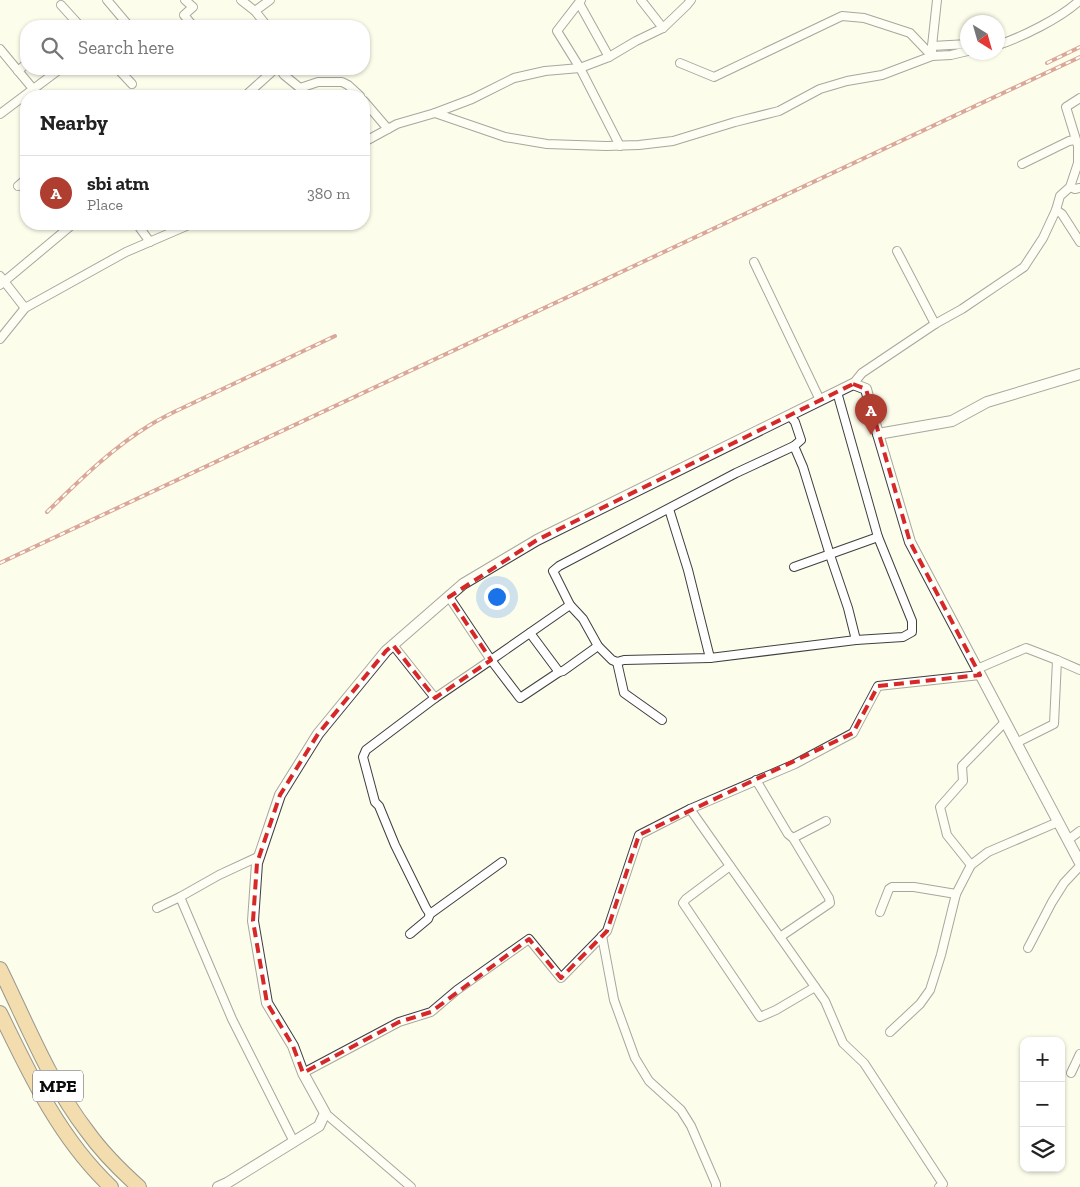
<!DOCTYPE html>
<html lang="en">
<head>
<meta charset="utf-8">
<style>
  body { margin:0; font-family:"Zilla Slab",serif; background:#f2f2f2; color:#222 }
  .controls { position:absolute; right:15px; bottom:15px; display:grid; overflow:hidden; border-radius:10px; box-shadow:0 1px 4px #0004 }
  .controls button { width:45px; height:45px; display:grid; place-items:center; padding:0; border:0; border-bottom:1px solid #e0e0e0; background:#fff; color:#222; font:25px sans-serif }
  .compass { position:absolute; left:960px; top:15px; width:45px; height:45px; border-radius:50%; background:#fff; box-shadow:0 1px 4px #0004; rotate:143deg }
  .you { position:absolute; left:496px; top:596px; width:18px; height:18px; margin:-12px; border:4px solid #fff; border-radius:50%; background:#1a73e8; box-shadow:0 0 0 8px #1a73e833 }
  .badge { display:grid; place-items:center; width:32px; height:32px; border-radius:50%; background:#af3e31; color:#fff; font-size:16px; font-weight:700 }
  .pin { position:absolute; translate:-50% -41px; filter:drop-shadow(0 1px 2px #0008) }
  .pin::after { content:''; position:absolute; top:26px; width:18px; height:15px; background:inherit; clip-path:polygon(0 0,100% 0,50% 100%) }
  .list { margin:0; padding:0; list-style:none }
  h2 { display:flex; justify-content:space-between; align-items:center; height:65px; margin:0; padding:0 20px; font-size:21px }
  h2 small { font-size:16px; font-weight:400; color:#767676 }
  .list li { display:grid; grid-template-columns:32px 1fr auto; gap:15px; align-items:center; box-sizing:border-box; height:75px; padding:0 20px; border-top:1px solid #e0e0e0 }
  .list b { display:block; font-size:19px; white-space:nowrap }
  .list p { margin:0; font-size:16px; white-space:nowrap; color:#767676 }
  .list em { font-size:16px; font-style:normal; color:#767676 }
  .icon { flex:none; width:28px; height:28px; fill:none; stroke:currentColor; stroke-width:2; stroke-linecap:round; stroke-linejoin:round }
  .map { position:relative; flex:none; width:1080px; height:1187px; overflow:hidden }
  .search { position:absolute; background:#fff; box-shadow:0 1px 4px #0004; left:20px; top:20px; width:350px; height:55px; display:flex; align-items:center; gap:12px; box-sizing:border-box; padding:0 18px; border-radius:20px; color:#767676; font-size:19px }
  .panel { position:absolute; background:#fff; box-shadow:0 1px 4px #0004; left:20px; top:90px; width:350px; height:140px; border-radius:20px }
  .map>svg:first-child { display:block }
  .lines { fill:none; stroke-linecap:round; stroke-linejoin:round }
  .minor-casing { stroke:#3f3f3f; stroke-width:10 }
  .tertiary-casing { stroke:#3f3f3f; stroke-width:12 }
  .motorway-casing { stroke:#1d1d1d; stroke-width:16 }
  .minor { stroke:#fff; stroke-width:8 }
  .tertiary { stroke:#fff; stroke-width:10 }
  .motorway { stroke:#e7b360; stroke-width:14 }
  .rail-casing { stroke:#af3e31; stroke-width:4 }
  .rail { stroke:#fff; stroke-width:2; stroke-dasharray:5.5; stroke-linecap:butt }
  .marked { fill:none; stroke:#d62828; stroke-width:4; stroke-dasharray:10 6; stroke-linejoin:round }
  .labels { text-anchor:middle; stroke-width:5; stroke-linejoin:round; paint-order:stroke }
  .shield { fill:#fff; stroke:#555; stroke-width:1 }
  .shield-label { font-size:18px; font-weight:bold; fill:#0c0c0c }
</style>
</head>
<body>
<div class="map">
<svg width="1080" height="1187" viewBox="0 0 1080 1187">
  <rect width="100%" height="100%" fill="#fdfdec"/>
  <g class="lines">
    <defs>
      <g id="minor">
        <polyline points="107,0 129,26"/>
        <polyline points="185,0 193,7 184,15 193,26"/>
        <polyline points="241,0 255,11 267,26"/>
        <polyline points="581,0 557,31 580,68 620,146"/>
        <polyline points="641,0 663,28"/>
        <polyline points="579,3 609,57"/>
        <polyline points="61,5 80,26"/>
        <polyline points="255,11 270,0"/>
        <path d="M998,45C1022,37 1061,18 1080,0"/>
        <polyline points="932,46 968,44"/>
        <polyline points="0,49 39,96"/>
        <polyline points="680,63 714,77 842,16 864,18 910,33 932,56 951,55 968,51"/>
        <polyline points="118,69 132,84"/>
        <polyline points="280,69 284,75 300,88 318,82 342,82 348,85 360,96"/>
        <polyline points="18,71 26,64"/>
        <polyline points="245,96 275,69"/>
        <polyline points="364,101 388,129"/>
        <polyline points="435,113 505,137 547,144 606,146 639,145 673,141 735,122 779,111 820,89 847,81 882,75 932,56 932,46 937,0"/>
        <polyline points="0,114 60,69"/>
        <polyline points="364,142 397,124 435,113 472,99 514,78 545,71 580,68 609,57 636,41 663,28 687,5 691,0"/>
        <polyline points="1022,164 1069,141 1075,140"/>
        <polyline points="18,186 26,179"/>
        <polyline points="1070,187 1075,189 1080,188"/>
        <polyline points="1056,210 1062,214 1080,242"/>
        <polyline points="137,224 150,242"/>
        <polyline points="897,251 935,324"/>
        <polyline points="754,262 820,400"/>
        <polyline points="0,276 25,308"/>
        <polyline points="0,285 73,224"/>
        <polyline points="0,339 25,308 126,252 191,224"/>
        <polyline points="853,384 862,373 935,324 962,309 1024,267 1043,238 1056,210 1060,196 1070,187 1078,163 1078,146 1066,107 1080,98"/>
        <polyline points="790,416 795,422 801,440 794,446 736,473 559,566 553,571 570,605 583,619 598,646 612,660 617,662 624,660 710,658 856,640 903,637 912,632 912,621 878,537 837,392"/>
        <polyline points="794,446 803,467 830,555 848,608 856,640"/>
        <polyline points="669,509 688,570 710,658"/>
        <polyline points="794,567 878,537"/>
        <polyline points="449,597 491,660 520,698 559,672 563,671 598,646"/>
        <polyline points="530,633 559,672"/>
        <polyline points="393,645 435,698"/>
        <polyline points="617,662 624,693 662,720"/>
        <polyline points="977,669 1026,648 1057,660 1080,670"/>
        <polyline points="1016,743 1054,724 1057,660"/>
        <polyline points="756,780 788,834 793,838 829,898 830,903 780,937"/>
        <polyline points="690,809 825,1001 843,1043 864,1063 943,1184 939,1187"/>
        <polyline points="793,838 826,821"/>
        <polyline points="1068,840 1080,831"/>
        <polyline points="971,865 947,835 940,807 963,781 962,766 1005,722"/>
        <polyline points="730,866 686,899 683,903 760,1017 776,1010 815,987"/>
        <polyline points="180,897 219,875 260,856"/>
        <polyline points="157,908 180,897 232,1019 294,1142"/>
        <polyline points="880,912 889,889 892,887 914,887 956,894"/>
        <polyline points="430,914 426,908 395,845 379,806 375,802 363,757 366,750 435,698 491,660 570,605"/>
        <polyline points="410,934 428,919 430,914 502,862"/>
        <polyline points="602,936 614,1000 635,1058 649,1081 681,1110 691,1126 716,1184 716,1187"/>
        <polyline points="1028,948 1052,902 1064,883 1080,866"/>
        <polyline points="890,1032 920,1004 930,990 941,955 956,894 971,865 988,852 1058,822"/>
        <polyline points="303,1073 399,1022 431,1012 457,990 529,939 561,978 607,931 639,835 690,809 795,764 853,733 878,686 980,675"/>
        <polyline points="1071,1073 1080,1054"/>
        <polyline points="325,1113 411,1187"/>
      </g>
      <g id="tertiary">
        <polyline points="1080,374 987,402 952,421 878,434 910,542 1080,863"/>
        <polyline points="218,1187 227,1183 319,1126 325,1113 303,1073 293,1046 267,1003 253,921 257,863 280,795 318,734 386,651 463,584 537,540 853,384 866,389 878,434"/>
      </g>
      <g id="motorway">
        <path d="M0,969C27,1024 50,1083 87,1131C102,1152 120,1170 139,1187"/>
        <path d="M0,1013C30,1075 60,1139 111,1187"/>
      </g>
    </defs>
    <use href="#minor" class="minor-casing"/>
    <use href="#tertiary" class="tertiary-casing"/>
    <use href="#motorway" class="motorway-casing"/>
    <use href="#minor" class="minor"/>
    <use href="#tertiary" class="tertiary"/>
    <use href="#motorway" class="motorway"/>
    <defs>
      <g id="rail">
        <polyline points="1047,63 1080,47"/>
        <path d="M47,512C79,481 112,448 150,425C158,420 166,416 174,412L335,336"/>
        <polyline points="0,563 1080,57"/>
      </g>
    </defs>
    <use href="#rail" class="rail-casing"/>
    <use href="#rail" class="rail"/>
  </g>
  <path d="M0 0H1080V1187H0ZM853,384L866,389L910,542L980,675L878,686L853,733L639,835L607,931L561,978L529,939L431,1012L399,1022L303,1073L293,1046L267,1003L253,921L257,863L280,795L318,734L386,651L393,645L435,698L491,660L449,597L537,540Z" fill="#fdfdec" fill-opacity=".55" fill-rule="evenodd"/>
  <path class="marked" d="M853,384L866,389L910,542L980,675L878,686L853,733L639,835L607,931L561,978L529,939L431,1012L399,1022L303,1073L293,1046L267,1003L253,921L257,863L280,795L318,734L386,651L393,645L435,698L491,660L449,597L537,540Z"/>
  <g class="labels">
    <rect class="shield" x="33" y="1070.5" width="50" height="31" rx="4"/>
    <g class="shield-label">
      <text x="58" y="1092">MPE</text>
    </g>
  </g>
</svg>
<div class="controls">
<button>+</button>
<button>−</button>
<button><svg class="icon" aria-label="layers" viewBox="0 0 24 24"><path d="M12 4l9 5-9 5-9-5zM3 14l9 5 9-5"/></svg></button>
</div>
<svg class="compass" viewBox="-18 -18 36 36"><path d="M0-13l5 13h-10z" fill="#e53935"/><path d="M0 13l5-13h-10z" fill="#767676"/></svg>
<div class="you"></div>
<div class="pin badge" style="left:871px;top:435px">A</div>
<div class="search"><svg class="icon" aria-label="search" viewBox="0 0 24 24"><circle cx="10" cy="10" r="6"/><path d="M15 15l6 6"/></svg>Search here</div>
<section class="panel">
<h2>Nearby<small></small></h2>
<ul class="list">
<li><span class="badge">A</span><div><b>sbi atm</b><p>Place</p></div><em>380 m</em></li>
</ul>
</section>
</div>
</body>
</html>
